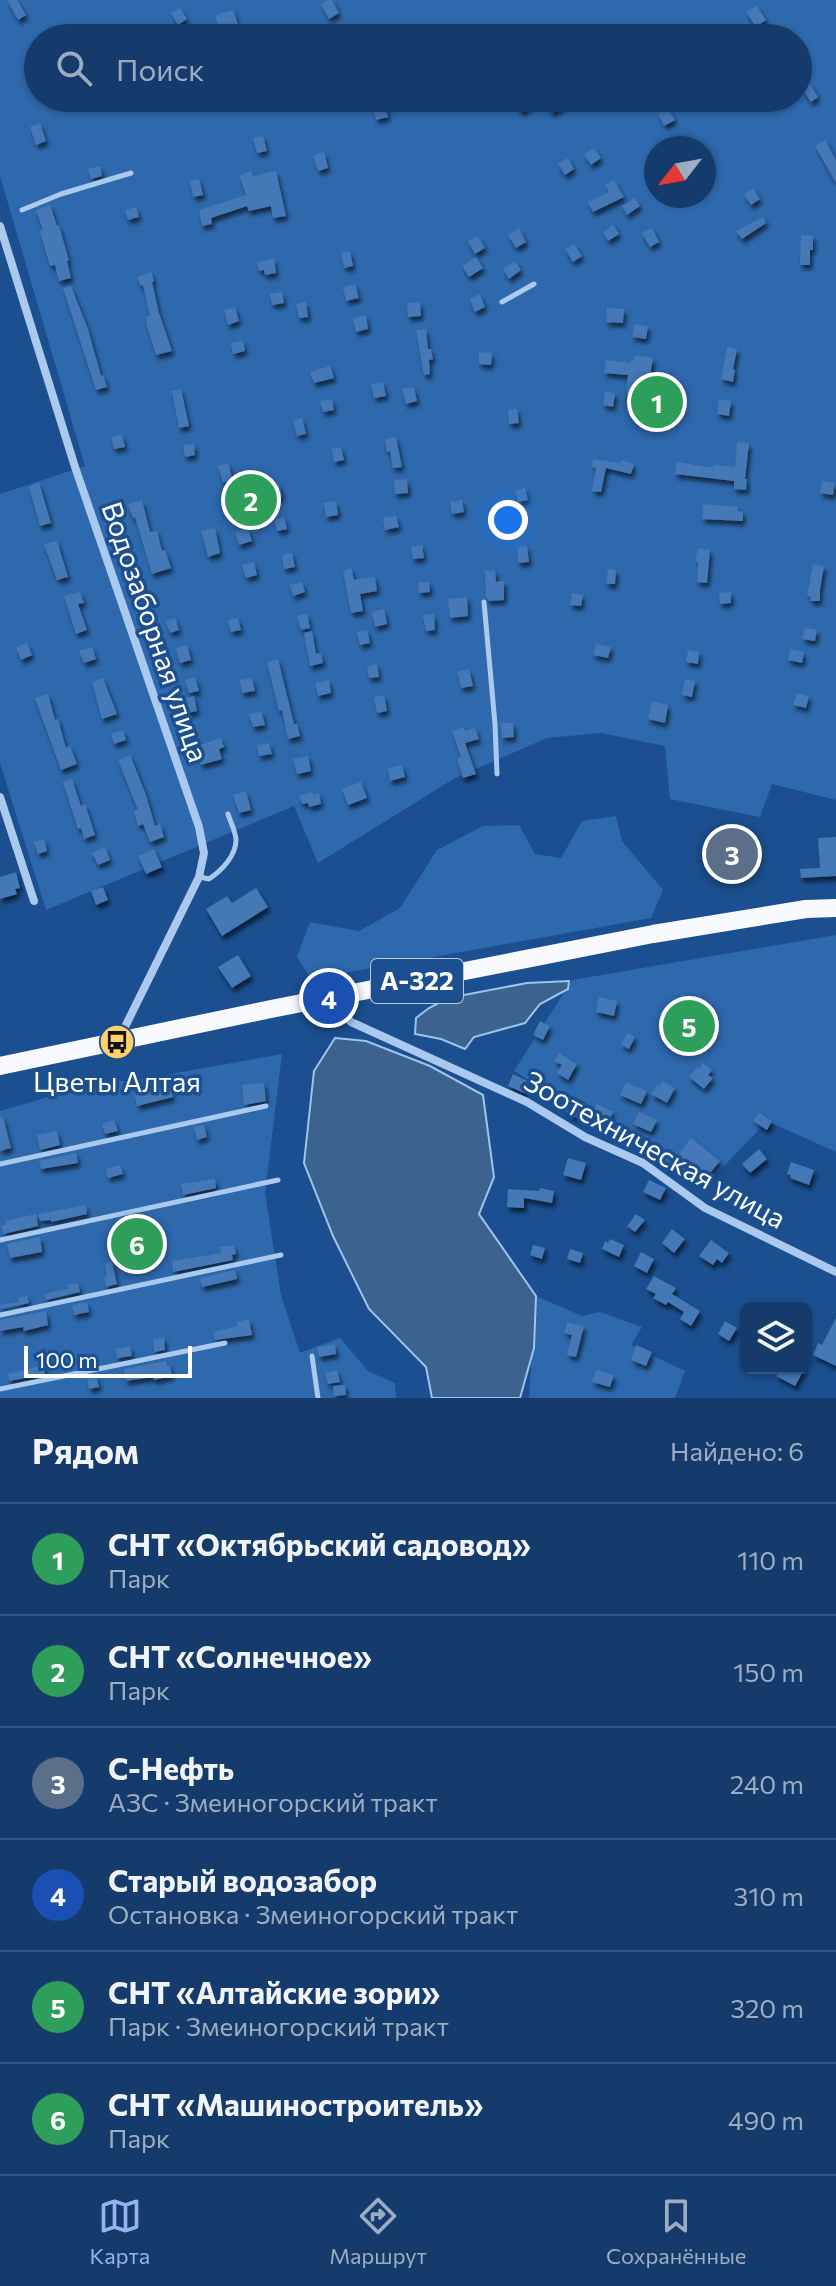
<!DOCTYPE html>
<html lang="ru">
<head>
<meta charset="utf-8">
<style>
  body { margin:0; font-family:Commissioner,sans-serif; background:#214673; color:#f1f3f6 }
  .controls { position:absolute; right:24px; bottom:24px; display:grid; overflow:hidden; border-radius:12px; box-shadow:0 2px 6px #0004 }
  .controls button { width:72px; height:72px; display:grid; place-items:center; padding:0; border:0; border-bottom:2px solid #33557e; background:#143b6b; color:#f1f3f6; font:40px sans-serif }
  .compass { position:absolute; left:644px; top:136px; width:72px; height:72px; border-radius:50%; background:#143b6b; box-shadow:0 2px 6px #0004; rotate:239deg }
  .scale { position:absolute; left:24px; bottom:20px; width:168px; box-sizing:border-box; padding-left:8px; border:4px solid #fff; border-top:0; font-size:22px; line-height:28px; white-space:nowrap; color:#fff; -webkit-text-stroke:6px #1b4f8f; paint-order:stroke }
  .you { position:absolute; left:508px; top:520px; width:28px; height:28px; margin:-20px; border:6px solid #fff; border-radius:50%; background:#1a73e8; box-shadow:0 0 0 12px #1a73e833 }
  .badge { display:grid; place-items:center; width:52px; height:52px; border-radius:50%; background:#95b2f1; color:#fff; font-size:26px; font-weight:700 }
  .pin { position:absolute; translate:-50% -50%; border:4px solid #fff; box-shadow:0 2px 8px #0006 }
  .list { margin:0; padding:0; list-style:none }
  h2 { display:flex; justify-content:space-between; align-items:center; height:104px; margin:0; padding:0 32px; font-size:34px }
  h2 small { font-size:26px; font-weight:400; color:#9dadc1 }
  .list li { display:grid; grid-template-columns:52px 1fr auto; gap:24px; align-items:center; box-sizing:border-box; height:112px; padding:0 32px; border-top:2px solid #33557e }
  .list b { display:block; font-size:30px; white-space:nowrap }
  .list p { margin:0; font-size:26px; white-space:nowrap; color:#9dadc1 }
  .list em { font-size:26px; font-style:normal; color:#9dadc1 }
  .icon { flex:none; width:44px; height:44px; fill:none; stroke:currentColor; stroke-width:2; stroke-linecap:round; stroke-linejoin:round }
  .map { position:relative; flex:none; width:836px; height:1398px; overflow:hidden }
  .search { position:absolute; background:#143b6b; box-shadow:0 2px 6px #0004; left:24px; right:24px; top:24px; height:88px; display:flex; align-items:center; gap:20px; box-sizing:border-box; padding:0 28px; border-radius:44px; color:#9dadc1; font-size:30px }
  .sheet { height:776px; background:#143b6b }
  nav { display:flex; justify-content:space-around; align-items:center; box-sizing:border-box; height:112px; border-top:2px solid #33557e; background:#143b6b; font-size:22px; color:#9dadc1 }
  nav a { display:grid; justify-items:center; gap:4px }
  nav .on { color:#95b2f1 }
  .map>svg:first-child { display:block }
  .green { fill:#2e69ad; fill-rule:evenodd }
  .water { fill:#3c6290; stroke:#9cc4f0; stroke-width:2 }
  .building { fill:#4478b7; filter:url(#shadow) }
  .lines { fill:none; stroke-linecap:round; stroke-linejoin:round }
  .service { stroke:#a9c9ee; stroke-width:5 }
  .minor { stroke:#a9c9ee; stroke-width:8 }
  .trunk { stroke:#f8faff; stroke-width:18 }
  .labels { text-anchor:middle; stroke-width:7; stroke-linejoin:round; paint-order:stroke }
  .shield { fill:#1b4f8f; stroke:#bbcadd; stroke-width:2 }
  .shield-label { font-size:26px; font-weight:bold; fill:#fff }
  .street-label { font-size:28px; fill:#fff; stroke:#1b4f8f }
  .poi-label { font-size:28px; fill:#fff; stroke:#1b4f8f }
</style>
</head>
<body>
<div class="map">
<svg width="836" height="1398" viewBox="0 0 836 1398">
  <defs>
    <filter id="shadow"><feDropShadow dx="2.5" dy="4.5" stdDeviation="2" flood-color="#0009"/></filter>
  </defs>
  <rect width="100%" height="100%" fill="#1b4f8f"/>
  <g class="green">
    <path d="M0,0H836V800L772,784L760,817L670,799L665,746L601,733L547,738L455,778L318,863L294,806L46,910L0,763V494L85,466L0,176ZM38,38H798V98H38ZM656,148H704V196H656Z"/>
    <polygon points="616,816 622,841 663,890 651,918 311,979 297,957 310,922 359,931 400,908 437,850 483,826 519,825 535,854 561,858 582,821"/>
    <polygon points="836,935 836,1152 767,1121 704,1187 514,1071 572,980"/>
    <polygon points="282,1054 265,1193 281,1295 300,1353 340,1338 368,1371 395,1383 396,1398 0,1398 0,1111 103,1081 131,1081"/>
    <polygon points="536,1296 582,1316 600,1312 642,1327 631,1345 685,1371 675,1398 529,1398"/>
  </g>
  <g class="water">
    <polygon points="569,981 568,989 540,1004 525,1023 474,1037 465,1049 441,1039 415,1034 416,1018 429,1008 448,998 527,983"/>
    <polygon points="335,1038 366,1041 430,1066 483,1095 494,1177 479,1214 536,1296 534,1348 520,1398 432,1398 426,1367 369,1309 333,1236 304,1163 314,1071"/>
  </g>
  <g class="building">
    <polygon points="7,0 17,0 26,15 18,20"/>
    <polygon points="328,0 332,0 339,13 329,19 321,4"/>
    <polygon points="757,6 766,20 756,27 746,12"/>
    <polygon points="180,8 187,19 178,25 171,13"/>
    <polygon points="233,10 239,27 220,32 215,15"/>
    <polygon points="607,26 614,38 600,38 596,32"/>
    <polygon points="810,84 818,97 811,102 802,89"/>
    <polygon points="513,98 527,98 531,106 521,112"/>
    <polygon points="555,98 558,98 563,106 552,113 546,104"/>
    <polygon points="385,104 388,117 376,120 373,107"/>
    <polygon points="668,108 675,120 664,126 658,113"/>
    <polygon points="40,123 46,141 36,145 30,127"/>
    <polygon points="263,136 267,151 257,153 253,138"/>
    <polygon points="825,140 836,160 836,183 815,146"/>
    <polygon points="594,148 601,158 591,165 584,155"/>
    <polygon points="324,152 328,168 318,171 313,156"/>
    <polygon points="568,158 574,169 565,175 558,164"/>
    <polygon points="100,166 102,176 91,179 88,169"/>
    <polygon points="251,171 253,176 276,171 286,216 273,218 271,206 249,211 247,206 211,218 212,224 202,226 199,210 246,195 239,175"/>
    <polygon points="199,179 203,195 193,197 190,181"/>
    <polygon points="614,180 624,197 593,212 588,202 609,192 605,185"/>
    <polygon points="753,188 760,199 751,205 744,194"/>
    <polygon points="635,198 640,206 627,215 622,206"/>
    <polygon points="50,205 57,226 59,225 69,261 67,261 71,278 59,281 55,265 50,266 40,231 43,230 36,210"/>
    <polygon points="136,207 139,217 128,220 125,210"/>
    <polygon points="763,217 766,223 742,239 736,231"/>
    <polygon points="613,225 619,234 608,241 603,232"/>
    <polygon points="519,228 526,242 516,248 508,235"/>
    <polygon points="652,228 659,242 650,247 642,233"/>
    <polygon points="801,235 813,236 813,250 810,250 810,265 800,265"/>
    <polygon points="478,236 485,248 475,254 468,241"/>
    <polygon points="574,244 582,256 573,262 565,249"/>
    <polygon points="350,251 353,266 344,268 341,253"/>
    <polygon points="476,257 483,268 469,277 462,266"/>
    <polygon points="274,259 276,273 265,275 264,270 259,271 257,262"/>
    <polygon points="515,261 521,270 509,279 503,269"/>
    <polygon points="151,272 154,281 152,282 159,313 172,351 156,355 147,326 146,317 150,316 143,285 141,286 137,277"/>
    <polygon points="355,284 359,298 346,301 343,287"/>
    <polygon points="71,286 88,329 101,376 103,375 107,387 96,390 63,288"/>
    <polygon points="282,292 284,303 272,305 270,294"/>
    <polygon points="480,294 485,307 475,312 470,299"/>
    <polygon points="306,302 308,317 299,318 296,304"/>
    <polygon points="420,302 421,316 408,317 407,303"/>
    <polygon points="235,307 239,321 228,325 224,310"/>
    <polygon points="607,308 624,309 623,323 606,322"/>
    <polygon points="366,315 368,329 356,332 353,318"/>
    <polygon points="634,324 648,326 646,339 632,337"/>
    <polygon points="426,329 428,349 431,349 433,359 429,360 430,374 424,375 416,330"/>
    <polygon points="243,341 245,351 233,354 231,343"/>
    <polygon points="727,347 737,349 733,369 735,370 733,382 721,379"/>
    <polygon points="479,352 492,353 491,365 479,364"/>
    <polygon points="635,355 653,358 650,376 644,374 642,395 626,394 628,375 604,373 606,360 631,363 631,360 634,360"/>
    <polygon points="330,366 334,378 314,383 310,372"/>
    <polygon points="383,382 386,396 374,398 371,384"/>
    <polygon points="414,387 417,401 406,404 402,389"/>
    <polygon points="181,389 189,426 179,428 172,391"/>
    <polygon points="605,391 615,393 613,407 603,405"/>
    <polygon points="332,399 334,410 323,412 320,401"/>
    <polygon points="719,399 731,401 729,416 717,414"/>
    <polygon points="517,409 519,423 509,424 508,410"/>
    <polygon points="302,418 306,434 297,436 293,421"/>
    <polygon points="122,435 125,447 114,449 111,437"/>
    <polygon points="396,437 402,467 393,468 390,451 387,452 385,439"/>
    <polygon points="737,442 749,443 745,479 747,479 746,490 734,489 734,481 675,474 677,462 707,467 714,467 714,465 735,467"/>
    <polygon points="194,444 195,455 185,457 183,445"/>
    <polygon points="341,447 344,460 334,462 332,449"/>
    <polygon points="593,459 621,463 622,460 634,464 631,474 606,468 601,492 592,491 596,468 592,467"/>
    <polygon points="228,463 233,480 223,483 218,466"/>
    <polygon points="407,479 408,493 395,494 394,480"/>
    <polygon points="822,481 835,483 833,495 820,493"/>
    <polygon points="39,483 51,523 40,526 29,487"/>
    <polygon points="279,484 282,497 267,500 264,488"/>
    <polygon points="525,488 528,500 518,502 515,491"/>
    <polygon points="238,497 241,510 230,513 227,499"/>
    <polygon points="142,500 150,532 157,531 162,551 165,550 171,568 152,574 135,517 133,518 128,504"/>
    <polygon points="462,500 464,512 452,514 450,502"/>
    <polygon points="336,501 338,515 326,517 324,503"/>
    <polygon points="703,504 738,507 738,511 743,512 743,521 702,519"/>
    <polygon points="396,516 399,527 385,530 383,518"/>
    <polygon points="284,517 287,529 277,531 274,520"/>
    <polygon points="215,528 220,553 208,557 201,531"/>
    <polygon points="248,528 252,541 239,545 235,532"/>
    <polygon points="57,541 68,577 57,580 44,544"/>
    <polygon points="422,545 424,558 413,559 411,547"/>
    <polygon points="527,546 529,562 518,563 517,547"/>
    <polygon points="698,548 710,550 707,583 697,582 698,562 695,561"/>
    <polygon points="292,553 295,567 284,569 282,555"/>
    <polygon points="254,562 257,575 246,578 242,565"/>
    <polygon points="813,564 824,566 820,590 820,601 810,601 811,597 807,596"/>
    <polygon points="351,568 354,580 375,577 377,591 360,594 363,611 351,613 343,571"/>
    <polygon points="608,569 616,570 615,584 606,584"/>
    <polygon points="495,570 496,582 504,581 504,600 489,601 486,597 485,571"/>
    <polygon points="302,582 305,592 293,596 290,585"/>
    <polygon points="418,582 429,582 430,592 419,593"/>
    <polygon points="80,592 84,603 78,604 87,630 76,634 64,596"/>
    <polygon points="731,592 731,603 720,604 719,593"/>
    <polygon points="572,593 583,595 581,606 570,605"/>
    <polygon points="467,597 468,616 450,618 448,599"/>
    <polygon points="384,609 387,624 375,627 372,612"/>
    <polygon points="307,614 310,628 301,630 297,616"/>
    <polygon points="434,614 435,630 426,631 423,615"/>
    <polygon points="175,618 179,630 170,633 166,621"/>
    <polygon points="238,618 241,630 231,632 228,620"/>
    <polygon points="805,628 817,630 815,641 802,639"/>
    <polygon points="367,630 370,643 360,645 357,632"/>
    <polygon points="312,631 316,654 321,653 323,663 310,666 304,633"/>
    <polygon points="27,643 32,655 21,660 16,647"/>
    <polygon points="596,644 611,647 608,658 593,655"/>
    <polygon points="187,645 191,660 180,663 176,648"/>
    <polygon points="92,647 96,659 84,663 79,651"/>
    <polygon points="790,649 804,652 802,663 788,660"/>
    <polygon points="688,650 699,652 698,664 686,662"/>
    <polygon points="278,659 294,724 297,724 300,736 288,739 282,710 279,711 267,662"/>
    <polygon points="377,664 379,677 369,678 367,666"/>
    <polygon points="469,669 473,686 461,688 458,672"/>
    <polygon points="195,677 199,691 189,693 185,680"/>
    <polygon points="103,678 117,714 102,719 92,682"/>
    <polygon points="252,678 255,691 242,693 240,680"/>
    <polygon points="685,679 695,681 692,697 682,695"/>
    <polygon points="329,680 331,693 318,696 315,683"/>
    <polygon points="797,693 809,696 806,708 793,705"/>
    <polygon points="48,694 55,720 58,719 66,748 70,746 77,764 61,770 35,698"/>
    <polygon points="384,695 387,711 377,713 374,697"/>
    <polygon points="194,696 197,711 184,714 180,700"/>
    <polygon points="652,701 668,705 665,723 648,719"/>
    <polygon points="261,711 265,725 253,727 249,714"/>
    <polygon points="501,723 513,723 514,737 502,738"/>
    <polygon points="464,727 465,731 475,728 479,739 465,743 476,774 463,778 457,759 461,757 452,731"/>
    <polygon points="123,730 126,740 114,744 111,734"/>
    <polygon points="221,738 224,747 219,749 222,759 201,765 198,755 202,754 200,745"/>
    <polygon points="269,743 272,754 259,756 257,745"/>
    <polygon points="130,755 146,795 155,826 160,824 164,837 150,842 143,824 138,826 134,811 138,810 118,760"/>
    <polygon points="308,756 311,771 297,774 293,759"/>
    <polygon points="402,765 405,777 390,781 388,768"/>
    <polygon points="72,779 81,806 85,804 95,835 84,839 81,828 78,829 63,782"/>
    <polygon points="361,782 367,798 348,805 342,789"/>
    <polygon points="246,791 251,810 239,813 233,795"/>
    <polygon points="312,792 313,795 319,793 321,804 309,807 308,803 302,804 299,796"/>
    <rect x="721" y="837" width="18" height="33"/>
    <polygon points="836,837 836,876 801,878 800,869 820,868 818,838"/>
    <polygon points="44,839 47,851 38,854 34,842"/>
    <polygon points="105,847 110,860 98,865 92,853"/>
    <polygon points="154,849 162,867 146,874 138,856"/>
    <polygon points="16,872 20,888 15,889 17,894 0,899 0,877"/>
    <polygon points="103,887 108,900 96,905 91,891"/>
    <polygon points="256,888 268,907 222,936 206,909 227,896 232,903"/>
    <polygon points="238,955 251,976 232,988 218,967"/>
    <polygon points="599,997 617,1001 614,1016 596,1012"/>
    <polygon points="540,1021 550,1026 543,1040 533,1035"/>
    <polygon points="627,1033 635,1037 629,1049 621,1045"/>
    <polygon points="559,1053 577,1064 568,1080 557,1073 562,1065 554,1061"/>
    <polygon points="703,1063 712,1070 708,1075 713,1078 704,1089 689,1077 697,1067 699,1069"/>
    <polygon points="513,1074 529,1082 524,1093 508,1086"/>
    <polygon points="662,1081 675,1088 667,1103 651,1094 657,1085 660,1086"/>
    <polygon points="626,1082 647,1091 641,1104 620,1095"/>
    <polygon points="264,1083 266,1101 244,1105 242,1085"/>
    <polygon points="169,1086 173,1097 137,1106 135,1095"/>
    <polygon points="574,1098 594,1110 597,1104 613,1112 606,1127 583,1117 581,1120 566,1112"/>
    <polygon points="639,1112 657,1120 651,1132 633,1124"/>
    <polygon points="759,1113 772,1121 767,1130 753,1121"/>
    <polygon points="0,1117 3,1117 11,1148 0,1151"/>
    <polygon points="114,1120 118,1131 105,1134 102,1124"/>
    <polygon points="204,1125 207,1137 197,1140 194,1127"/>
    <polygon points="57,1131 60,1145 40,1150 37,1135"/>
    <polygon points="691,1138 720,1161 706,1178 678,1155"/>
    <polygon points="759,1149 767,1159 750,1173 742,1164"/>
    <polygon points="76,1153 78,1163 41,1169 39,1161"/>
    <polygon points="568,1158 586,1163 581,1180 563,1175"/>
    <polygon points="791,1162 814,1170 809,1185 790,1178 791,1175 787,1174"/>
    <polygon points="120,1165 123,1174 108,1178 106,1169"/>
    <polygon points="215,1179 216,1188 183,1195 181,1184"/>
    <polygon points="649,1180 666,1188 660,1200 643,1192"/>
    <polygon points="540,1188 554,1191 552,1203 524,1198 524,1208 507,1207 508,1189 539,1191"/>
    <polygon points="86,1205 87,1214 51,1222 51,1220 40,1221 38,1214"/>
    <polygon points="36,1214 38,1226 3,1234 2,1225 6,1225 5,1221"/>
    <polygon points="636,1214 645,1220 635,1232 627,1226"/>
    <polygon points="672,1229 685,1239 674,1253 662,1243"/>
    <polygon points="40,1237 42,1252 10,1258 7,1244"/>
    <polygon points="610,1239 624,1245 619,1257 602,1249 605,1241 608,1243"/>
    <polygon points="711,1240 729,1253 722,1263 717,1259 713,1265 699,1256"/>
    <polygon points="234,1245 236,1254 232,1255 233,1260 173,1272 172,1261 221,1253 220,1247"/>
    <polygon points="533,1245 545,1248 542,1259 530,1255"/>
    <polygon points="570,1249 583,1253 580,1263 567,1259"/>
    <polygon points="641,1252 654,1259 647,1273 634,1266"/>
    <polygon points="112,1261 117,1284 106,1287 104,1277 107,1276 105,1263"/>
    <polygon points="235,1270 237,1279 202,1287 200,1278"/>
    <polygon points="654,1276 676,1288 672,1294 700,1311 691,1326 680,1319 684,1312 668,1302 666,1305 653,1298 656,1294 646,1289"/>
    <polygon points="78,1283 80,1292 46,1300 44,1294 68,1289 67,1285"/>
    <polygon points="27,1296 29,1303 0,1309 0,1305 19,1302 18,1298"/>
    <polygon points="87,1302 89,1312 74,1315 72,1305"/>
    <polygon points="46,1311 48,1325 24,1331 23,1327 0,1331 0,1320"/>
    <polygon points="836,1318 836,1366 813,1355 818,1343 822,1345"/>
    <polygon points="249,1319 252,1335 215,1340 213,1332 238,1326 237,1322"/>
    <polygon points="725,1321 737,1328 729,1341 718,1334"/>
    <polygon points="567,1322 584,1326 576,1357 567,1355 572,1335 564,1333"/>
    <polygon points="164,1337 165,1350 154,1352 153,1339"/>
    <polygon points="335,1344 336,1354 319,1357 317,1347"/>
    <polygon points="636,1345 652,1352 646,1366 631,1360"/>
    <polygon points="130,1346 132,1356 117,1358 115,1349"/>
    <polygon points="166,1361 167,1365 170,1365 172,1376 154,1380 153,1377 126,1381 124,1369"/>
    <polygon points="44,1365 45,1374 9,1381 8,1374"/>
    <polygon points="781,1368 787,1372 789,1368 805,1368 795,1386 776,1376"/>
    <polygon points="337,1370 340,1382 328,1384 325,1373"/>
    <polygon points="596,1370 614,1375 610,1387 592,1382"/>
    <polygon points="96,1375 99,1387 89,1389 87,1377"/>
    <polygon points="345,1385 346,1395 334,1396 333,1386"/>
  </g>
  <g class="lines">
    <g class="service">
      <polyline points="22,210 61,194 131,173"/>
      <polyline points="502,302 534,284"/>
      <polyline points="484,602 495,724 497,774"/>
      <path d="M200,877L209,879C221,871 236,856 236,840C236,832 230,821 228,814"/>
      <polyline points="0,1164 266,1106"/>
      <polyline points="0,1240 278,1180"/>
      <polyline points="0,1315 281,1255"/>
      <polyline points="312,1356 318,1398"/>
      <polyline points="0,1389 225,1343"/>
    </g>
    <g class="minor">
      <polyline points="0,226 75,467 199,827 204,853 199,877 120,1037"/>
      <polyline points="0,797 34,901"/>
      <polyline points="329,998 351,1022 527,1102 585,1137 643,1163 705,1208 836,1272"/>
    </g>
    <polyline class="trunk" points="0,1066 271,1009 653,934 806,909 836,908"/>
  </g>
  <defs>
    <symbol id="bus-disc" viewBox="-11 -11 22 22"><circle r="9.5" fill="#ffd166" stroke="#1b4f8f"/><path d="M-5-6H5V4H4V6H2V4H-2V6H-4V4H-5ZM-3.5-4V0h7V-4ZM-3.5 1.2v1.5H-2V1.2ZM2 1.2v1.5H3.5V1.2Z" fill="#111"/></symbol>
  </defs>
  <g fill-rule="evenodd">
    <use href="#bus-disc" x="97" y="1022" width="40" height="40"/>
  </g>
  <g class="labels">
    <rect class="shield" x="371" y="959" width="92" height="44" rx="6"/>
    <g class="shield-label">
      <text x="417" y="990">А-322</text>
    </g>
    <g class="street-label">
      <text transform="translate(155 632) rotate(71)" y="10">Водозаборная улица</text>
      <text transform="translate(655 1150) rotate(29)" y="10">Зоотехническая улица</text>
    </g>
    <g class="poi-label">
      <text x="117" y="1092">Цветы Алтая</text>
    </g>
  </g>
</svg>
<div class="controls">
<button><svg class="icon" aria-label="layers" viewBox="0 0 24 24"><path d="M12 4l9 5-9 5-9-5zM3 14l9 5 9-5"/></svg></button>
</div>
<svg class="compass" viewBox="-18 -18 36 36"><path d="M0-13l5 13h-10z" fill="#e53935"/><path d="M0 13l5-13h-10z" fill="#9dadc1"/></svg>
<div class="scale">100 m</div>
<div class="you"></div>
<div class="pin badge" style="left:657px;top:402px;background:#2e9e5b">1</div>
<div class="pin badge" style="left:251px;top:500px;background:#2e9e5b">2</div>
<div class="pin badge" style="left:732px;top:854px;background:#5c6f8a">3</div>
<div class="pin badge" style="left:329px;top:998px;background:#1a4fb4">4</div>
<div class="pin badge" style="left:689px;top:1026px;background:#2e9e5b">5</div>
<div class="pin badge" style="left:137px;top:1244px;background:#2e9e5b">6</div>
<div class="search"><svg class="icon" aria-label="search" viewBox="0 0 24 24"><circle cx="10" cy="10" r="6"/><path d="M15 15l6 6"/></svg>Поиск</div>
</div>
<section class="sheet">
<h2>Рядом<small>Найдено: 6</small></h2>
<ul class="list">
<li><span class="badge" style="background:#2e9e5b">1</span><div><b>СНТ «Октябрьский садовод»</b><p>Парк</p></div><em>110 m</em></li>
<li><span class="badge" style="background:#2e9e5b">2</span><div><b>СНТ «Солнечное»</b><p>Парк</p></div><em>150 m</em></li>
<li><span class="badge" style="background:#5c6f8a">3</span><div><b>С-Нефть</b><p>АЗС · Змеиногорский тракт</p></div><em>240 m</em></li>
<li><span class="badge" style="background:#1a4fb4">4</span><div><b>Старый водозабор</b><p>Остановка · Змеиногорский тракт</p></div><em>310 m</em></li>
<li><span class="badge" style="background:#2e9e5b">5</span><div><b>СНТ «Алтайские зори»</b><p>Парк · Змеиногорский тракт</p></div><em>320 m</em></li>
<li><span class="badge" style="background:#2e9e5b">6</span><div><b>СНТ «Машиностроитель»</b><p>Парк</p></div><em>490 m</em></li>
</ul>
</section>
<nav>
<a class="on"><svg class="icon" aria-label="map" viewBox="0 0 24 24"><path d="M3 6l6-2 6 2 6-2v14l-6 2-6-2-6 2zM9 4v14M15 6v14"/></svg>Карта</a>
<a><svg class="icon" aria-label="directions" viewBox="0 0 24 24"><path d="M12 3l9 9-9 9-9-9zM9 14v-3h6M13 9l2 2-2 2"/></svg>Маршрут</a>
<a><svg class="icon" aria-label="saved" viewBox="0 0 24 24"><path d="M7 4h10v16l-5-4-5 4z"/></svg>Сохранённые</a>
</nav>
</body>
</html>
